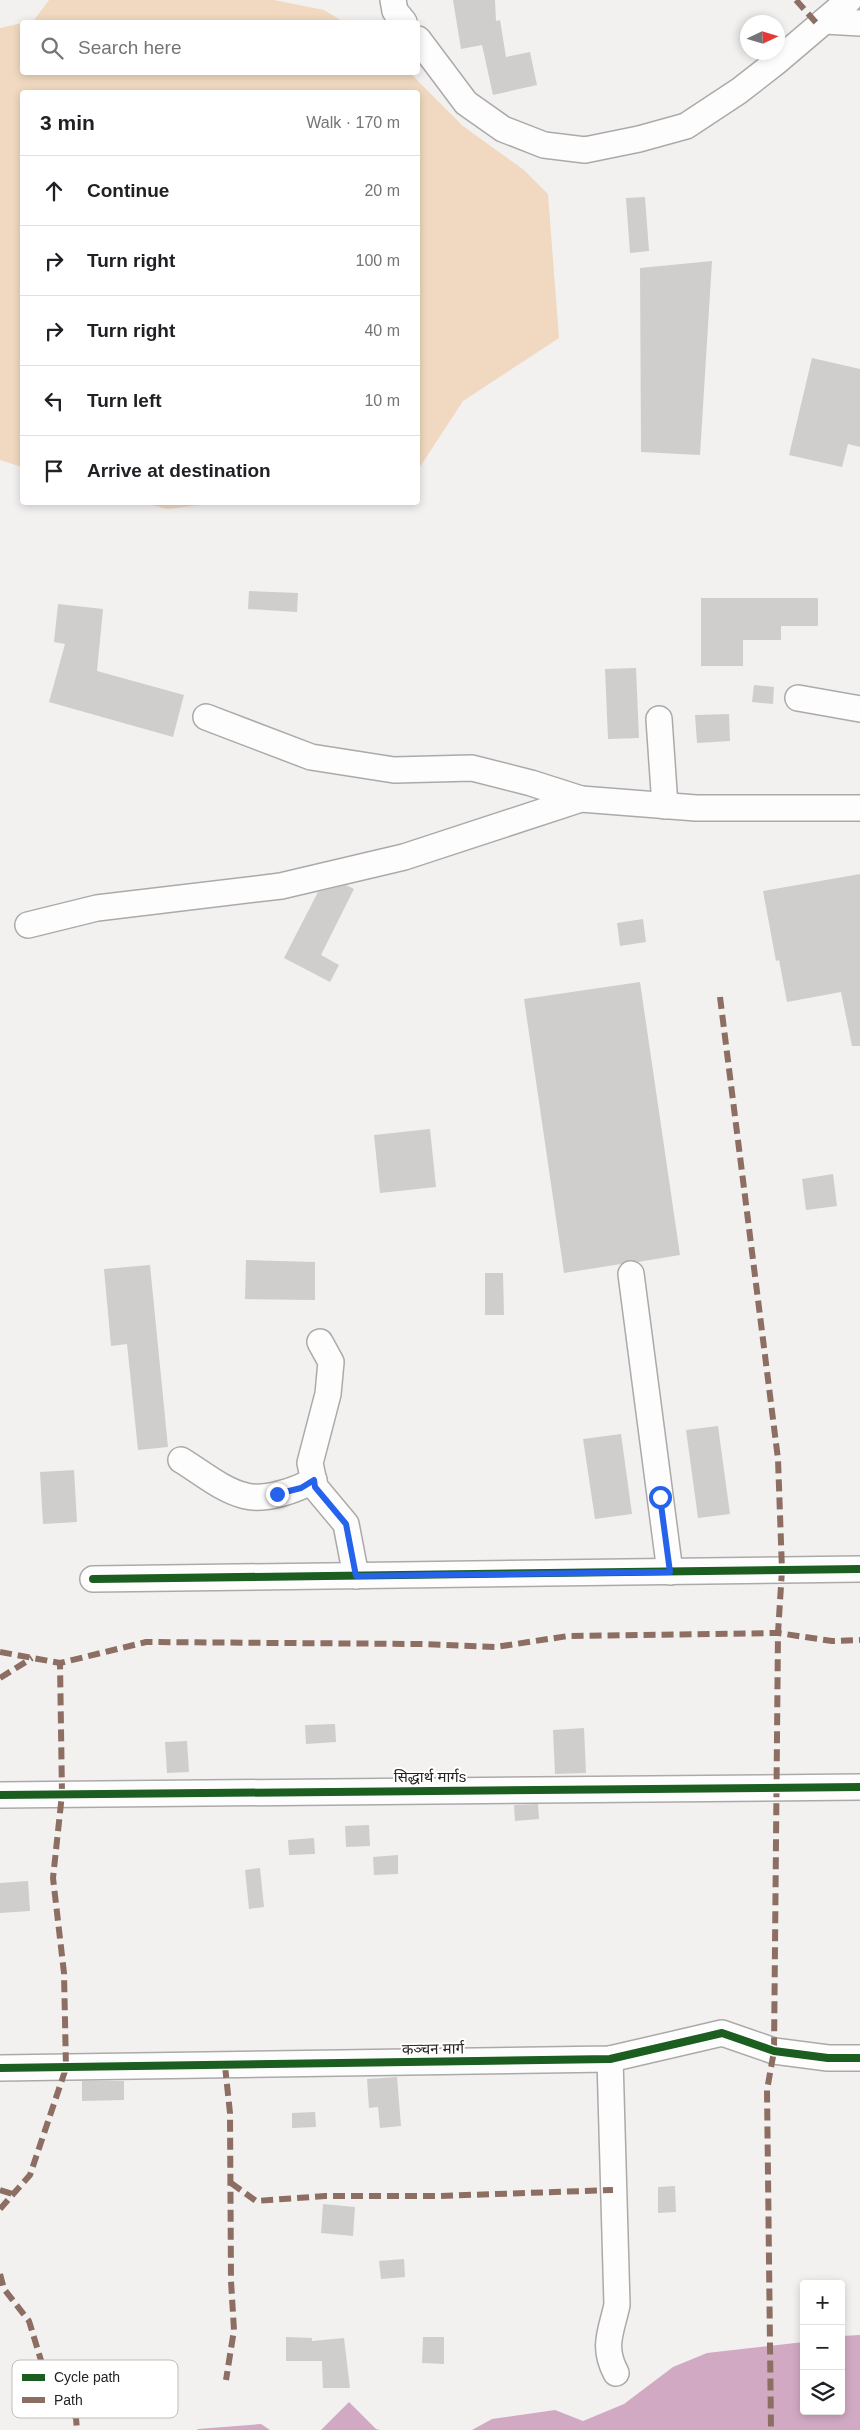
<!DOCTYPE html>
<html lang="en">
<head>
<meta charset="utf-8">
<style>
  body { margin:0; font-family:Arial,"Noto Sans Devanagari",sans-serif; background:#f6f6f6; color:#202124 }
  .controls { position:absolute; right:15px; bottom:15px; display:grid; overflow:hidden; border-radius:5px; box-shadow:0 2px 8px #0003 }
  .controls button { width:45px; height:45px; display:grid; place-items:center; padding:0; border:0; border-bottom:1px solid #e0e0e0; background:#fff; color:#202124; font:25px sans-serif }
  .compass { position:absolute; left:740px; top:15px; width:45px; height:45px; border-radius:50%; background:#fff; box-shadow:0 2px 8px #0003; rotate:86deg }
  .stop { position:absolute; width:15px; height:15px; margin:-11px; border:4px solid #2563eb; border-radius:50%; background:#fff }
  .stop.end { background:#2563eb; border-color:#fff; box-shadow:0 1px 5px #0008 }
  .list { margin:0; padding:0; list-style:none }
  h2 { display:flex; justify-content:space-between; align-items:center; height:65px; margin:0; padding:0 20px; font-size:21px }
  h2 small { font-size:16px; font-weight:400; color:#757577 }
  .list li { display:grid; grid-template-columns:32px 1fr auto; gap:15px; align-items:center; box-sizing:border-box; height:70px; padding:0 20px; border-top:1px solid #e0e0e0 }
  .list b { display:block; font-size:19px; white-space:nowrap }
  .list em { font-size:16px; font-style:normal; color:#757577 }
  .icon { flex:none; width:28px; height:28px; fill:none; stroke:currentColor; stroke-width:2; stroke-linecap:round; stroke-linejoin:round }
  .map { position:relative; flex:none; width:860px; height:2430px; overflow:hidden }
  .search { position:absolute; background:#fff; box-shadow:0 2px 8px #0003; left:20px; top:20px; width:400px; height:55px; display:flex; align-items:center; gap:12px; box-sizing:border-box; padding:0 18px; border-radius:5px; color:#757577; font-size:19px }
  .panel { position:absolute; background:#fff; box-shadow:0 2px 8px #0003; left:20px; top:90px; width:400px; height:415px; border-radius:5px }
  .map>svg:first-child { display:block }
  .green { fill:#f0d9c0 }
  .water { fill:#d1a9c3 }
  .building { fill:#d0cdcd }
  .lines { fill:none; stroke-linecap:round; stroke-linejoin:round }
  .minor-casing { stroke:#aca9a9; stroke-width:28 }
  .minor { stroke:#fdfdfd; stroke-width:25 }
  .quiet { stroke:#8d6e63; stroke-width:6; stroke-dasharray:12 6; stroke-linecap:butt }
  .cycleway-casing { stroke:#fff; stroke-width:11 }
  .cycleway { stroke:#1b5e20; stroke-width:8 }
  .route { stroke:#2563eb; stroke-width:6 }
  .labels { text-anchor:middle; stroke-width:4; stroke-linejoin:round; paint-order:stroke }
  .street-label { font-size:15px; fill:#242322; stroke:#fff }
  .key { fill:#fff; stroke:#bdbdbd; stroke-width:1 }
  .key-label { font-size:14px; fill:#242322 }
</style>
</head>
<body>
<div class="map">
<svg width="860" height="2430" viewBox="0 0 860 2430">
  <rect width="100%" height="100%" fill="#f3f0f0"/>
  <g class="green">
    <polygon points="49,0 274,0 324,10 344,22 24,22 34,20"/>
    <polygon points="22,23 22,72 410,73 463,126 524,170 548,194 559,338 463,401 418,470 418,92 22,92 22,467 0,460 0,28"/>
    <polygon points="145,503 217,503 167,509"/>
  </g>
  <g class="water">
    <polygon points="860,2335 860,2430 472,2430 492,2419 555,2410 583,2421 624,2404 673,2367 707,2353 804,2342 804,2411 841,2411 841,2336"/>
    <polygon points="349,2402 376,2429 380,2430 321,2430"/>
    <polygon points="261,2424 270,2430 197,2430 198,2429"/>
  </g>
  <g class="building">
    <polygon points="453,0 495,0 496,21 500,20 506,57 530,52 537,85 493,95 482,45 461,49"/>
    <polygon points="645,197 649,251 630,253 626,198"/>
    <polygon points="712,261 700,455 641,452 640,268"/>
    <polygon points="812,358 860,369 860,447 848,444 842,467 789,455"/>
    <polygon points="249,591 298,593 297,612 248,609"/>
    <polygon points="701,598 818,598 818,626 781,626 781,640 743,640 743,666 701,666"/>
    <polygon points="58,604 103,609 97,671 184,695 173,737 49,702 65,644 54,642"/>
    <polygon points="636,668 639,738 608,739 605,669"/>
    <polygon points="754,685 774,687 773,704 752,702"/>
    <polygon points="729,714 730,741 697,743 695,715"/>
    <polygon points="860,874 860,1046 852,1046 841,992 787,1002 779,960 776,961 763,891"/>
    <polygon points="346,885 354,889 321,955 339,965 330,982 284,958 318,892"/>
    <polygon points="643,919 646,942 620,946 617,923"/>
    <polygon points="640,982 680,1255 638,1262 629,1260 621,1264 564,1273 524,999"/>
    <polygon points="430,1129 436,1187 380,1193 374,1135"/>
    <polygon points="833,1174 837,1206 806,1210 802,1179"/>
    <polygon points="246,1260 315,1262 315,1300 245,1299"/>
    <polygon points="150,1265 168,1447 138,1450 127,1344 111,1346 104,1269"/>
    <polygon points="485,1273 503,1273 504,1315 485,1315"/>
    <polygon points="718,1426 730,1514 698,1518 686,1430"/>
    <polygon points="621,1434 632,1514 595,1519 583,1439"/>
    <polygon points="74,1470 77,1522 43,1524 40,1472"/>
    <polygon points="335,1724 336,1742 306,1744 305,1725"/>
    <polygon points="584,1728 586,1773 555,1774 553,1730"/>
    <polygon points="187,1741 189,1772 167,1773 165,1742"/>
    <polygon points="538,1804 539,1819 515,1821 514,1805"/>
    <polygon points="369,1825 370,1846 346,1847 345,1826"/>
    <polygon points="314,1838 315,1854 289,1855 288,1840"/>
    <polygon points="398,1855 398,1874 374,1875 373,1857"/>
    <polygon points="260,1868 264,1907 249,1909 245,1870"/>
    <polygon points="28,1881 30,1911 0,1913 0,1883"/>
    <polygon points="397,2077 401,2126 380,2128 378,2107 369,2108 367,2079"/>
    <polygon points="82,2081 124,2081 124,2100 82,2101"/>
    <polygon points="315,2112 316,2127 292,2128 292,2113"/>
    <polygon points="675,2186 676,2212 658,2213 658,2187"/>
    <polygon points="323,2204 355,2207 353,2236 321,2233"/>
    <polygon points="404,2259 405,2277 381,2279 379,2261"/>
    <polygon points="286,2337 312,2338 312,2341 344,2338 350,2388 323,2388 322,2361 286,2361"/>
    <polygon points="423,2337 444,2337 444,2364 422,2363"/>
  </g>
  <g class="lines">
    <defs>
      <g id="minor">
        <polyline points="393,0 395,11 404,22"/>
        <polyline points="825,21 860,23"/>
        <polyline points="418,39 466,103 503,129 544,145 585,150 639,139 686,126 739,91 775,63 849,0"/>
        <polyline points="798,698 860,709"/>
        <polyline points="206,717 311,757 394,770 472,768 531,783 581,799 696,808 860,808"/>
        <polyline points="659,719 665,806"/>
        <polyline points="28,925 97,908 281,886 404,857 581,799"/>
        <polyline points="631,1274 670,1572"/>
        <polyline points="320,1342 331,1362 328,1394 310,1463 315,1487 346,1524 356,1576"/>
        <path d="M181,1460C201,1472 223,1491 246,1496C265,1501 297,1490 314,1480"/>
        <polyline points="93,1579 860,1569"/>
        <polyline points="0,1795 860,1787"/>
        <path d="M610,2059L617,2305C611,2332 602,2347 616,2373"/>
        <polyline points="0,2068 610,2059 722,2033 774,2051 828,2058 860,2058"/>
      </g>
    </defs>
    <use href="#minor" class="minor-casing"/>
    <use href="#minor" class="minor"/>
    <g class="quiet">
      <polyline points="796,0 819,26"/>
      <polyline points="720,997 778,1459 782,1570 778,1633 774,2051 767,2090 771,2430"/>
      <polyline points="0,1652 60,1663 146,1642 420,1644 496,1647 568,1636 778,1633 832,1641 860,1640"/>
      <polyline points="0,1678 32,1658"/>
      <polyline points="225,2066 230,2113 231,2281 234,2330 226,2380"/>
      <polyline points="231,2183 256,2201 325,2196 438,2196 613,2190"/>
      <polyline points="0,2190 13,2194"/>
      <polyline points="0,2209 30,2175 66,2068 64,1973 53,1878 62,1794 60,1663"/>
      <polyline points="0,2274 4,2289 29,2321 50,2390 76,2418 77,2430"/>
    </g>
    <defs>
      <g id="cycleway">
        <polyline points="93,1579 860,1569"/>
        <polyline points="0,1795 860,1787"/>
        <polyline points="0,2068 610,2059 722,2033 774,2051 828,2058 860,2058"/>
      </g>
    </defs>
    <use href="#cycleway" class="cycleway-casing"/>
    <use href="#cycleway" class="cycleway"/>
  </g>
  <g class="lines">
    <polyline class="route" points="277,1494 301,1488 314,1480 315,1487 346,1524 356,1576 670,1572 660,1497"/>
  </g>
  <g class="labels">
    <g class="street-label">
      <text x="430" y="1782">सिद्धार्थ मार्गs</text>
      <text transform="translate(433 2049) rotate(-1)" y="5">कञ्चन मार्ग</text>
    </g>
  </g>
  <rect x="12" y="2360" width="166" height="58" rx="8" class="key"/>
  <rect x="22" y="2374" width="23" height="7" fill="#1b5e20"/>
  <rect x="22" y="2397" width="23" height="6" fill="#8d6e63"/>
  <g class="key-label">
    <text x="54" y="2382">Cycle path</text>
    <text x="54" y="2405">Path</text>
  </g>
</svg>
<div class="controls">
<button>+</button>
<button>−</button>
<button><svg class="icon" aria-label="layers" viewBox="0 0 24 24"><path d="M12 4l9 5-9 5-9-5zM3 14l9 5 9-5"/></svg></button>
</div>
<svg class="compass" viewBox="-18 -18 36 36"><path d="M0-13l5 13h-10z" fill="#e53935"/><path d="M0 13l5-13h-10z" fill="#757577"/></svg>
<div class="stop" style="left:660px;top:1497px"></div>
<div class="stop end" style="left:277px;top:1494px"></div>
<div class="search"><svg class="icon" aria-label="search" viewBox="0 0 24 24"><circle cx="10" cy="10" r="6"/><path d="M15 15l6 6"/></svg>Search here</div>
<section class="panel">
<h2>3 min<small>Walk · 170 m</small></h2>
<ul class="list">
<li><svg class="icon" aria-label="ahead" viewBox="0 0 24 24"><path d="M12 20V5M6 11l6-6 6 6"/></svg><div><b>Continue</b></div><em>20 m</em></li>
<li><svg class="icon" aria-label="right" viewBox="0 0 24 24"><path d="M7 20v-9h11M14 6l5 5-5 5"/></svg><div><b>Turn right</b></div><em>100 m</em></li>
<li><svg class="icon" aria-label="right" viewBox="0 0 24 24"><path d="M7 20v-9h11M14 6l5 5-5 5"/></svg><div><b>Turn right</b></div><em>40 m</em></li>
<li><svg class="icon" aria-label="left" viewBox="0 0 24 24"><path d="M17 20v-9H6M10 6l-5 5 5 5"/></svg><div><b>Turn left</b></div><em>10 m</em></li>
<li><svg class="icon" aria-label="arrive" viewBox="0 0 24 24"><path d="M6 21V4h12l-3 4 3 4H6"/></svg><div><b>Arrive at destination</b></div></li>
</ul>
</section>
</div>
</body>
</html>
